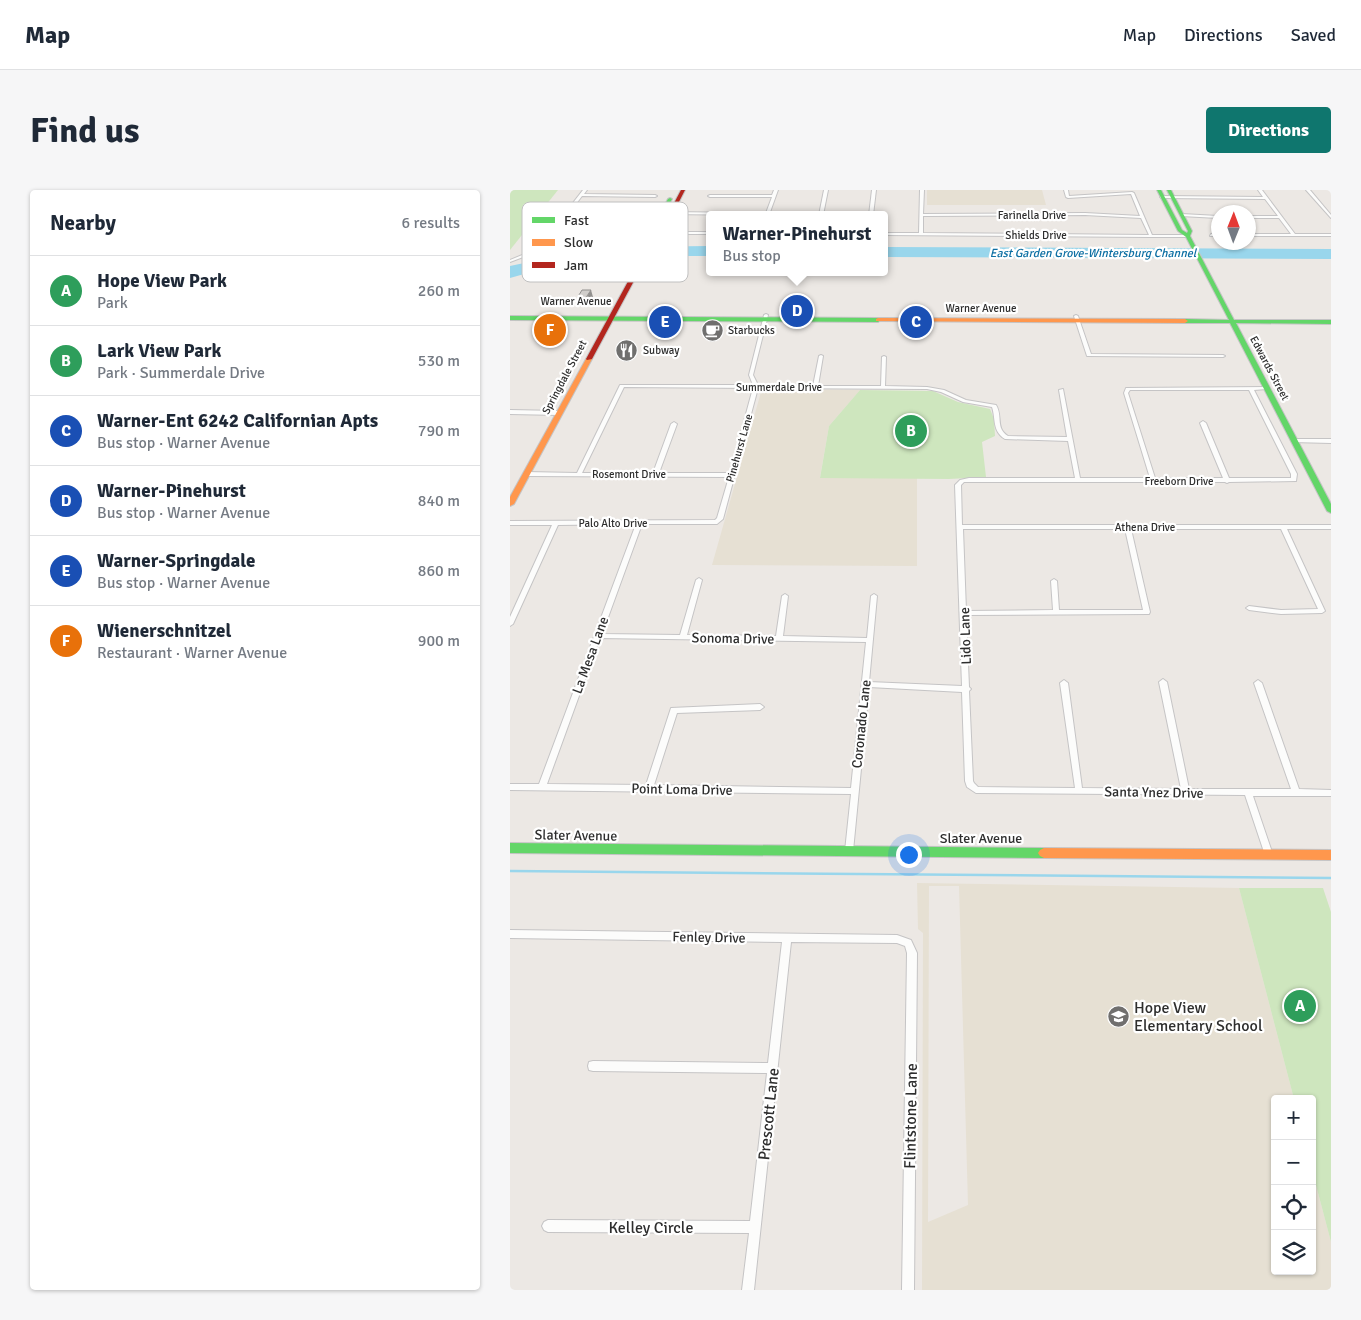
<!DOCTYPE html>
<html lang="en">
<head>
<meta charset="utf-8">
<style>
  body { margin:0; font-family:Signika,sans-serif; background:#f6f6f7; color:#1f2937 }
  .controls { position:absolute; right:15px; bottom:15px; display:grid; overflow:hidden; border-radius:5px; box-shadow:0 1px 4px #0004 }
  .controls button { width:45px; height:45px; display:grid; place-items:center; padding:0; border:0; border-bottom:1px solid #e0e1e3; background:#fff; color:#1f2937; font:25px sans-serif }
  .compass { position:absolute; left:701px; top:15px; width:45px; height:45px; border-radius:50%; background:#fff; box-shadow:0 1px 4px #0004; rotate:1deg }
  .you { position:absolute; left:398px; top:664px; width:18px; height:18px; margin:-12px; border:4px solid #fff; border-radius:50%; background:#1a73e8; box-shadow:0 0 0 8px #1a73e833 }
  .badge { display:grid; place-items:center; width:32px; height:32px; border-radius:50%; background:#0f766e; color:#fff; font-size:16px; font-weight:700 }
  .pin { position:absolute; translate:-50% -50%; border:2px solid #fff; box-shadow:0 1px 5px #0006 }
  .popup { position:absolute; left:196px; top:21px; width:182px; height:65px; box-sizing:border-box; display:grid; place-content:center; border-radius:5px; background:#fff; filter:drop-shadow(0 1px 4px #0005); font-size:16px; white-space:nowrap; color:#747a83 }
  .popup b { font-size:19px; color:#1f2937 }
  .popup::after { content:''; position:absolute; left:50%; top:100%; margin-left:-10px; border:10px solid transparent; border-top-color:#fff }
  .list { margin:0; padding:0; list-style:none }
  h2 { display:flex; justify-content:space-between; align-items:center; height:65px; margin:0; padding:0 20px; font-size:21px }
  h2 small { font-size:16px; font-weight:400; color:#747a83 }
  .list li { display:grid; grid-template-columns:32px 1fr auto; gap:15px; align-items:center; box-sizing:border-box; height:70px; padding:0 20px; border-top:1px solid #e0e1e3 }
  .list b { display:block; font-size:19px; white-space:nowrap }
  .list p { margin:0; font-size:16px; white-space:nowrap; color:#747a83 }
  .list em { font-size:16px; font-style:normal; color:#747a83 }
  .icon { flex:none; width:28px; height:28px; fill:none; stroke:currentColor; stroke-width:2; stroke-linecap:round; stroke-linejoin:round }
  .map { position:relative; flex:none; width:821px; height:1100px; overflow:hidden; border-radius:5px }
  header { display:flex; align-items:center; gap:30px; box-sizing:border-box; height:70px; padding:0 25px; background:#fff; border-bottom:1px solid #e0e1e3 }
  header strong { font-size:24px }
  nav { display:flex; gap:28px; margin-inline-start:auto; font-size:18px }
  .intro { display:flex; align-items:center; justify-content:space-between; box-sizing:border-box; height:120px; padding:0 30px }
  h1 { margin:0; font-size:35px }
  .button { padding:12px 22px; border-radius:5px; background:#0f766e; color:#fff; font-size:18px; font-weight:700 }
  main { display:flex; gap:30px; padding:0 30px }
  aside { flex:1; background:#fff; border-radius:5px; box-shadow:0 1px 4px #0004 }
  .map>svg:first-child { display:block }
  .education { fill:#e6e0d3; fill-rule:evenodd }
  .green { fill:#cee6be }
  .water { fill:#99d6ec }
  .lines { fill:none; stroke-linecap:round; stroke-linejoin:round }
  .stream { stroke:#99d6ec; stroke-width:2.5 }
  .street-casing { stroke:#c5c4c5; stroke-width:2 }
  .fast-casing { stroke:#c5c4c5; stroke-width:2 }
  .slow-casing { stroke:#c5c4c5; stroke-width:2 }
  .jam-casing { stroke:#c5c4c5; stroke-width:2 }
  .street { fill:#fcfcfb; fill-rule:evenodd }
  .fast { fill:#63d668; fill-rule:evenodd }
  .slow { fill:#ff974d; fill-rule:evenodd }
  .jam { fill:#b3261e; fill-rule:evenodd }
  .wall { fill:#b4b1af }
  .shaded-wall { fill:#92908e }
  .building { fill:#d1cecb; stroke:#92908e }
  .labels { text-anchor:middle; stroke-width:4.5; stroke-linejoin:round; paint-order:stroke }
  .far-street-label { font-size:11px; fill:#2e2e2e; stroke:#fff }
  .far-poi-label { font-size:11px; fill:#2e2e2e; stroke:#fff; text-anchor:start }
  .far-water-label { font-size:12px; font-style:italic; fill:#0d6fa3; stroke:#fff }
  .street-label { font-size:14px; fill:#2e2e2e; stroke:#fff }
  .near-poi-label { font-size:16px; fill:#2e2e2e; stroke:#fff; text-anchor:start }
  .near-street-label { font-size:16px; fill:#2e2e2e; stroke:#fff }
  .key { fill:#fff; stroke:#c0c0c0; stroke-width:1 }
  .key-label { font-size:14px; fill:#2e2e2e }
</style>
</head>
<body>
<header>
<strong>Map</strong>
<nav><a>Map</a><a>Directions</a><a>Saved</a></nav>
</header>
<div class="intro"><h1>Find us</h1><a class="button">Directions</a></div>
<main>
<aside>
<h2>Nearby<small>6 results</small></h2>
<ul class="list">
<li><span class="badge" style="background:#2e9e5b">A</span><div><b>Hope View Park</b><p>Park</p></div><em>260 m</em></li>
<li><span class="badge" style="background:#2e9e5b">B</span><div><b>Lark View Park</b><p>Park · Summerdale Drive</p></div><em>530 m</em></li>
<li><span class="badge" style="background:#1a4fb4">C</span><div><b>Warner-Ent 6242 Californian Apts</b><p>Bus stop · Warner Avenue</p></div><em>790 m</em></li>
<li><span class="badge" style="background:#1a4fb4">D</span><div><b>Warner-Pinehurst</b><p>Bus stop · Warner Avenue</p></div><em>840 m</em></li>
<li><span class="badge" style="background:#1a4fb4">E</span><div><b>Warner-Springdale</b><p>Bus stop · Warner Avenue</p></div><em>860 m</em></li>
<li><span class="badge" style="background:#e8710a">F</span><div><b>Wienerschnitzel</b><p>Restaurant · Warner Avenue</p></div><em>900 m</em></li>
</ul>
</aside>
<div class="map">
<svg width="821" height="1100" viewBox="0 0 821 1100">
  <rect width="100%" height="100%" fill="#ece8e4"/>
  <g class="education">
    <polygon points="417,0 532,0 536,15 417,15"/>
    <polygon points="258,199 350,200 319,236 310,287 407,288 407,376 202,375 251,202"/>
    <path d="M407,693L729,698L784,909H765V1081H802V980L821,1052V1100H412L413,743L408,739ZM419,696H449L458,1015L418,1032Z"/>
  </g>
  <g class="green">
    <polygon points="0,0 48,0 0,60"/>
    <polygon points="350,200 423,201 448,212 480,219 484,229 485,246 472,252 476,287 439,289 310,288 319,236"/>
    <polygon points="729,698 813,698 821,722 821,1052 802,980 802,909 784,909"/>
  </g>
  <g class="water">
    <polygon points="199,56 199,66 122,66 39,77 0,88 0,76 38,68 116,57"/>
    <polygon points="375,57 821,59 821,69 375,67"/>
  </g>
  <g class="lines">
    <polyline class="stream" points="0,681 821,688"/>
    <defs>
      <g id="street">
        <polygon points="73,0 77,0 74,4 145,5 147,6 145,7 72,6 60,22 135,23 137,24 135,25 58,24 45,41 124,42 126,43 124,44 43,43 29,61 0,72 0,70 27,59"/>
        <polygon points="264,0 268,0 259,25 153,24 151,23 153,22 256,23 262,7 200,7 198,6 200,5 262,5"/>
        <polygon points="314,0 318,0 313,25 309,25"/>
        <polygon points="362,0 366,0 363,25 359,25"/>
        <path d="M410,0H414L413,24L575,23L630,26L621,4L558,8L556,7L554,0H558L559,6L622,2L624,3L642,45H678L680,46L678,47H641L374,45V43H409ZM575,25L631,28L639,45L413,43V26Z"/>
        <polygon points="748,0 752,0 785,44 821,44 821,46 738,46 738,44 781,44 769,28 738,28 738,26 768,26 755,9 652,8 650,7 652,6 753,7"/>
        <polygon points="796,0 800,0 821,25 821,28"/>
        <polygon points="672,24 708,26 708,28 671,26"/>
        <polygon points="168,42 200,42 200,44 169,44"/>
        <polygon points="701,44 708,44 708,46 700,46"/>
        <path d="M256,124L258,125L243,185L248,195L303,196L309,166L311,165L313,166L308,196H371L372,167L374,166L376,167L375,196L417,197L434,200L456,210L486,215C493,226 485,238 498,246L557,247L549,200L553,199L570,288H640L614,203L616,198L759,197V198L757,199L744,200L787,284L786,291L719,292L717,293L715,292H454L451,295L452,335H821V339H777L815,421L812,423L771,424L739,420L736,418L739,416L771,420L808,419L771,339H621L640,422L639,424L456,425L459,497L461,499L459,501L463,591L464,593L468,597L565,598L550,493L554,490L558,493L572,598L671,599L649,492L653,489L657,492L679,599H781L744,493L748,490L752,493L789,599L821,600V606H743L763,665L762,668L759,669L756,668L735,605L466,603L457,597L455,591L452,502L359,497L343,661L342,664L339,665L336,664L335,661L341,604L0,600V594H29L126,334L48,335L3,434L0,436V427L42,335H0V331L205,330L207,328L219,287L16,286L13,284L16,282L67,283L110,195H243L239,185L254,125ZM114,197L243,198L220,283H149L167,234L164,232L161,234L143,283H72ZM248,198L417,199L431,202L453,212L482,217C486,229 482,241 495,249L558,251L565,288H459L450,290L445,295L452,496L359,492L367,406L364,404L361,406L357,448L273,446L278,406L275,404L272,406L266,446L177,445L192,390L189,388L186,390L170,445L92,444L132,334H207L213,329ZM620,200H739L781,284V288H719L696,233L693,231L690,233L713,288H645L618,203ZM453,339H615L633,420H549L547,391L544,389L541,391L543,420L456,421ZM90,448L356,452L341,598L144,595L167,523L250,520L254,517L250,514L161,518L136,595L37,594Z"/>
        <polygon points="566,125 568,126 581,164 713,165 715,166 713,167 577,166 564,126"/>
        <polygon points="0,220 49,221 52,223 49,225 0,224"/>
        <polygon points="784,249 821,249 821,253 782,252 782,250"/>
        <polygon points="0,740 387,745 401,750 407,763 404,1100 392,1100 397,763 395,756 387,753 281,752 244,1100 232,1100 239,1043 38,1042 34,1040 32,1036 34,1032 38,1030 240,1031 257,883 83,881 79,880 78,876 79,872 83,871 258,873 272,752 0,748"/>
      </g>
      <g id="fast">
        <polygon points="647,0 651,0 672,40 677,43 678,41 657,0 661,0 682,41 680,46 724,130 821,130 821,134 726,133 821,314 821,323 817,321 720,133 675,133 672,131 675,129 719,130 676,47 668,41"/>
        <polygon points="160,8 162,9 130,70 134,73 129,74 124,71 158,9"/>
        <polygon points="0,126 368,128 371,130 368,132 0,130"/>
        <polygon points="0,653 534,658 538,660 540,663 538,666 534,668 0,663"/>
      </g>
      <g id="slow">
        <polygon points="368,128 675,129 678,131 675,133 366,131 366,129"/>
        <polygon points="79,167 82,169 4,314 0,316 0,307 76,169"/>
        <polygon points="534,658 821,660 821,670 534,668 530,666 528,663 530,660"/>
      </g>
      <polygon id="jam" points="171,0 175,0 139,71 133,74 82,169 77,170 76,169 128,73 134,70"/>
    </defs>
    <use href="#street" class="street-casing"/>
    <use href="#fast" class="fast-casing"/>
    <use href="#slow" class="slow-casing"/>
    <use href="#jam" class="jam-casing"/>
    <use href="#street" class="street"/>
    <use href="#fast" class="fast"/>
    <use href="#slow" class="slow"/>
    <use href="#jam" class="jam"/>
  </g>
  <polygon class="wall" points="69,105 83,107 78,116 71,113"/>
  <polygon class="shaded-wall" points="81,100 83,107 78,116 75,109"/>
  <polygon class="building" points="72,100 81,100 75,109 69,105"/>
  <defs>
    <symbol id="cafe-disc" viewBox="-11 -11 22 22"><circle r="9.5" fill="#706f6e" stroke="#fff"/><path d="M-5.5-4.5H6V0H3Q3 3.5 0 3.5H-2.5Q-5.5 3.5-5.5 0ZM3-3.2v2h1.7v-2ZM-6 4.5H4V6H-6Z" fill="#fff"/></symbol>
    <symbol id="restaurant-disc" viewBox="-11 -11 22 22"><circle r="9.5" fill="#706f6e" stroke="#fff"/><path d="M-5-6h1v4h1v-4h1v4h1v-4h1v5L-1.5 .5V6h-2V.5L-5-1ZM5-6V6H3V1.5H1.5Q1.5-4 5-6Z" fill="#fff"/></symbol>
    <symbol id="school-disc" viewBox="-11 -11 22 22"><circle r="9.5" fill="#706f6e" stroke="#fff"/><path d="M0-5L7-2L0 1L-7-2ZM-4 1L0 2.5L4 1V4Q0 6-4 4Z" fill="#fff"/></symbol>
  </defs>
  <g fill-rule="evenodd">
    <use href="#cafe-disc" x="190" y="128" width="25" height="25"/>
    <use href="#restaurant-disc" x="104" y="148" width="25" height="25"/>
    <use href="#school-disc" x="596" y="814" width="25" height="25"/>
  </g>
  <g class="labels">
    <g class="far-street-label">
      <text x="522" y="29">Farinella Drive</text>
      <text x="526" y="49">Shields Drive</text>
      <text x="66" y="115">Warner Avenue</text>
      <text x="471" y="122">Warner Avenue</text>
      <text transform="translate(760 178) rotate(62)" y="4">Edwards Street</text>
      <text transform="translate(54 187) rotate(-62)" y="4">Springdale Street</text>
      <text x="269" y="201">Summerdale Drive</text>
      <text transform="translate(229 258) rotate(-74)" y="4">Pinehurst Lane</text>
      <text x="119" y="288">Rosemont Drive</text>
      <text x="669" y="295">Freeborn Drive</text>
      <text x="103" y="337">Palo Alto Drive</text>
      <text x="635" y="341">Athena Drive</text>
    </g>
    <g class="far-poi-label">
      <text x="218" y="144">Starbucks</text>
      <text x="133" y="164">Subway</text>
    </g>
    <g class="far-water-label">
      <text x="583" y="67">East Garden Grove-Wintersburg Channel</text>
    </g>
    <g class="street-label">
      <text transform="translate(455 446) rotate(-92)" y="5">Lido Lane</text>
      <text transform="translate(223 448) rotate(1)" y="5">Sonoma Drive</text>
      <text transform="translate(80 465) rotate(-70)" y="5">La Mesa Lane</text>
      <text transform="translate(351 534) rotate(-84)" y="5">Coronado Lane</text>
      <text transform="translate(172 599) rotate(1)" y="5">Point Loma Drive</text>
      <text transform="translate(644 602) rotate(1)" y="5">Santa Ynez Drive</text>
      <text transform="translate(66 645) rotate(1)" y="5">Slater Avenue</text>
      <text x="471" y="653">Slater Avenue</text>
      <text transform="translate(199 747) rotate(1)" y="5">Fenley Drive</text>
    </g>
    <g class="near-poi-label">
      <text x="624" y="823">Hope View<tspan x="624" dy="18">Elementary School</tspan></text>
    </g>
    <g class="near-street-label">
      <text transform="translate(258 924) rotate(-84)" y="6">Prescott Lane</text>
      <text transform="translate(400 926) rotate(-89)" y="6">Flintstone Lane</text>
      <text x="141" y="1043">Kelley Circle</text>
    </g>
  </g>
  <rect x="12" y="12" width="166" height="80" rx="8" class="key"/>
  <rect x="22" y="27" width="23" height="6" fill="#63d668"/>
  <rect x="22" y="49" width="23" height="7" fill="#ff974d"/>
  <rect x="22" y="72" width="23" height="6" fill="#b3261e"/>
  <g class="key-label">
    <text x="54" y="35">Fast</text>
    <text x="54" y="57">Slow</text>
    <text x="54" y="80">Jam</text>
  </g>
</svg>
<div class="controls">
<button>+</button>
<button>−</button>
<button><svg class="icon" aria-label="locate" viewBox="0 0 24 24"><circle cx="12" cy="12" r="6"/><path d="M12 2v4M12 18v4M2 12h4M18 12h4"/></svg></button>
<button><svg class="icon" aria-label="layers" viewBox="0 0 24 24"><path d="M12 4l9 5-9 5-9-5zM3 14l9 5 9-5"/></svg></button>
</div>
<svg class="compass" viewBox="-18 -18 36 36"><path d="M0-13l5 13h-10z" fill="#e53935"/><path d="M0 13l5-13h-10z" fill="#747a83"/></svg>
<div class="you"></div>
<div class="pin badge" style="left:790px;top:816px;background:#2e9e5b">A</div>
<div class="pin badge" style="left:401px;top:241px;background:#2e9e5b">B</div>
<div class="pin badge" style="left:406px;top:132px;background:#1a4fb4">C</div>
<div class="pin badge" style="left:287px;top:121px;background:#1a4fb4">D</div>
<div class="popup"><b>Warner-Pinehurst</b>Bus stop</div>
<div class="pin badge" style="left:155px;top:132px;background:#1a4fb4">E</div>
<div class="pin badge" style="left:40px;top:140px;background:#e8710a">F</div>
</div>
</main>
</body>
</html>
